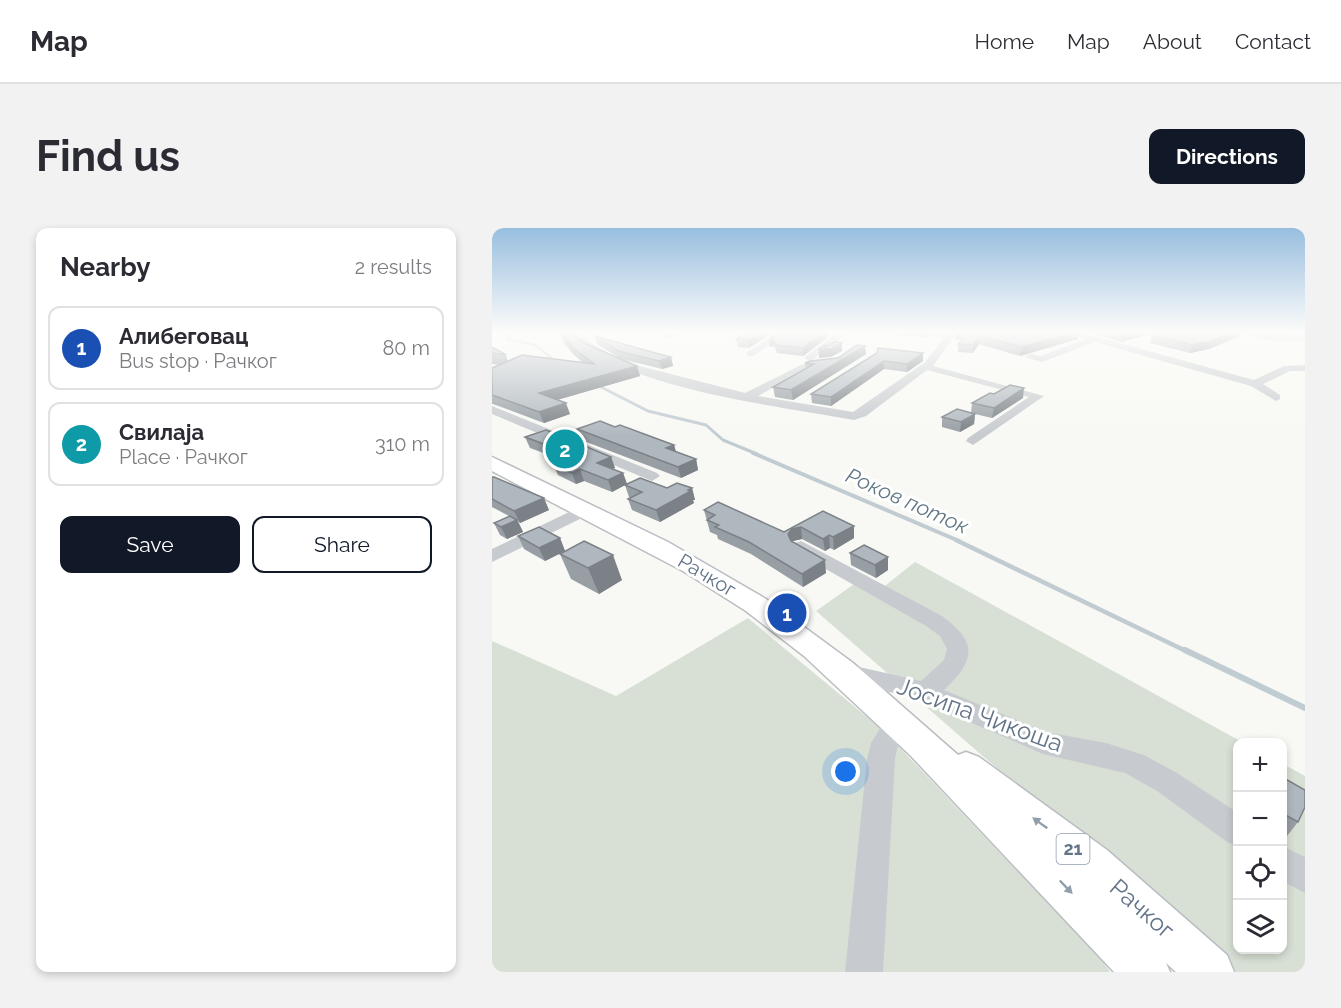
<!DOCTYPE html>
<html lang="en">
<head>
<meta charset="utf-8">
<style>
  body { margin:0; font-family:Raleway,sans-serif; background:#f2f2f3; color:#2b2b33 }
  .controls { position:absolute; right:18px; bottom:18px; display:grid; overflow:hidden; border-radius:12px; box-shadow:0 3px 9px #0003 }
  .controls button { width:54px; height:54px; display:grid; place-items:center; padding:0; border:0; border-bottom:2px solid #e1e1e2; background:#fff; color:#2b2b33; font:30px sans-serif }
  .you { position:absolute; left:354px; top:544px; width:21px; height:21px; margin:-15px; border:4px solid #fff; border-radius:50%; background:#1a73e8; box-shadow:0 0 0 9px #1a73e833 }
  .badge { display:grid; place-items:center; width:39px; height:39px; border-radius:50%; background:#111827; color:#fff; font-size:20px; font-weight:700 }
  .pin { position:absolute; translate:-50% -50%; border:3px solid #fff; box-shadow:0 2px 6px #0006 }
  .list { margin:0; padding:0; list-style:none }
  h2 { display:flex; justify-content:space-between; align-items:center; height:78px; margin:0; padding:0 24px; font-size:26px }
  h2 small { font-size:20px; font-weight:400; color:#7c7c81 }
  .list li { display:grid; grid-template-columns:39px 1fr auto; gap:18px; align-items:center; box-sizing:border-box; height:84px; margin:0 12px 12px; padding:0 12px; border:2px solid #e1e1e2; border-radius:12px }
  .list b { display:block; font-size:22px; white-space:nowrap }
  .list p { margin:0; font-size:20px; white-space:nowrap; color:#7c7c81 }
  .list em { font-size:20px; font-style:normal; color:#7c7c81 }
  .actions { display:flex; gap:12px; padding:18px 24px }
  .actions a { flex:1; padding:14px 0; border:2px solid #111827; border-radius:12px; text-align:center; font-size:21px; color:#111827 }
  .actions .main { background:#111827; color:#fff }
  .icon { flex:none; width:33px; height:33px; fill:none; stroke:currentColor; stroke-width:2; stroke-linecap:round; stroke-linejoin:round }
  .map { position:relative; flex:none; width:813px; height:744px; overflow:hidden; border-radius:12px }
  header { display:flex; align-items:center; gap:36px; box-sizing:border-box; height:84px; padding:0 30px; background:#fff; border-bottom:2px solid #e1e1e2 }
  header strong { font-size:28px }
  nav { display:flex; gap:33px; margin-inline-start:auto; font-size:21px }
  .intro { display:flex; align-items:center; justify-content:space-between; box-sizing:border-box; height:144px; padding:0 36px }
  h1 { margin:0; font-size:42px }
  .button { padding:15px 27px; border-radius:12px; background:#111827; color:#fff; font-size:21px; font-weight:700 }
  main { display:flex; gap:36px; padding:0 36px }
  aside { flex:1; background:#fff; border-radius:12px; box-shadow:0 3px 9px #0003 }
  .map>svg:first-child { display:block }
  .green { fill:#d8e0d5 }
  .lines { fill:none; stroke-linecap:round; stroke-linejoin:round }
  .stream-far4 { stroke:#c1ccd2; stroke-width:2 }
  .stream-far3 { stroke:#c1ccd2; stroke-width:3 }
  .stream-far2 { stroke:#c1ccd2; stroke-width:4 }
  .stream-far1 { stroke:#c1ccd2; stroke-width:4.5 }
  .stream { stroke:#c1ccd2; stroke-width:6 }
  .major-casing { stroke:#babec2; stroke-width:3 }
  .minor { fill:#c7cbcf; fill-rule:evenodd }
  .major { fill:#fff; fill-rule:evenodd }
  .wall { fill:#979ea4 }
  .shaded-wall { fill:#7b8186 }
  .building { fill:#b0b8bf; stroke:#7b8186; stroke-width:1.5 }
  .oneway { fill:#929eac }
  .labels { text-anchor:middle; stroke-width:6; stroke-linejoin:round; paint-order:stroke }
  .shield { fill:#fff; stroke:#929eac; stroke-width:1.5 }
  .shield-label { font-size:18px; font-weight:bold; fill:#647589 }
  .street-label { font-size:20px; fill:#647589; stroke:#fff }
  .water-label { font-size:21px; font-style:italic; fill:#5f7784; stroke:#fff }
  .near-street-label { font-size:24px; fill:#647589; stroke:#fff }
</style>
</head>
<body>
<header>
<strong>Map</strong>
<nav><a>Home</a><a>Map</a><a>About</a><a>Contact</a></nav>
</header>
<div class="intro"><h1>Find us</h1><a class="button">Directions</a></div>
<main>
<aside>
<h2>Nearby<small>2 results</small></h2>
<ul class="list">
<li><span class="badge" style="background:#1a4fb4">1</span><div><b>Алибеговац</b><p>Bus stop · Рачког</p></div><em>80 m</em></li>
<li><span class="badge" style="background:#0f9aa8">2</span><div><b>Свилаја</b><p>Place · Рачког</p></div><em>310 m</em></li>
</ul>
<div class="actions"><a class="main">Save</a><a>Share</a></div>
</aside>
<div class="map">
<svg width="813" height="744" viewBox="0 0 813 744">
  <rect width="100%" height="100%" fill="#f8f8f4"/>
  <g class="green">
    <polygon points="423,334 750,514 746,514 746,722 790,722 791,536 813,548 813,744 734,744 688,694 493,530 324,383 372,349 389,361"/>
    <polygon points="256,390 393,504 609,731 618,744 0,744 0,413 124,468"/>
  </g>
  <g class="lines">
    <g class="stream-far4">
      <polyline points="23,104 15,111 43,117 66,135"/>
      <polyline points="105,157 108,158"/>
    </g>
    <polyline class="stream-far3" points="105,157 156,183 214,197 231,212 265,226"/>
    <polyline class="stream-far2" points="261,225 467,313"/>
    <polyline class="stream-far1" points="464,312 696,424"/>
    <polyline class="stream" points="693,422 813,480"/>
    <defs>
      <polygon id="major" points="0,229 176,314 274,371 361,435 466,527 474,524 487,529 615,622 735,727 742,744 684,744 674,735 678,744 622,744 418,527 312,428 254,383 191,343 0,243"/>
    </defs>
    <use href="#major" class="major-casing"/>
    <g class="minor">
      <path d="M72,104H82L128,133L253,165L317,133L313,130L314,128L347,104H357L319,133L341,131L346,134L345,136L318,139L266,168L361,184L432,135L452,110L425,104H450L463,108L441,138L552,168L481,217L474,213L476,210L537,169L435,142L374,188L362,192C281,177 132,161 72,104Z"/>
      <polygon points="178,104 189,104 180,110 174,110 172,108"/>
      <polygon points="287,104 297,104 261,128 255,128 255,124"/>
      <polygon points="573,104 587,104 762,152 792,138 813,137 813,143 798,143 771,156 788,167 788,171 784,173 759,158 603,114 550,134 533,129 538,126 549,128 593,111"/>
      <polygon points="742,104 813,107 813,113 779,113"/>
      <polygon points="0,178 165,245 168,248 160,253 155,251 0,186"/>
      <polygon points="94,276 100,277 102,281 100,285 0,334 0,321"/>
      <path d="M309,313L450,388C486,414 484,432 452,462L554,504L614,515L652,527L685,545L746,585V618L735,614L665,563L633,545L551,526L425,471L345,451L342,445L345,439L354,436L429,453L452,432L455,421L448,408L434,398L302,323L300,319L302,315Z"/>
      <polygon points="407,482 416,485 420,492 406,517 403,531 391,744 353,744 375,531 379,515 398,485"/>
      <polygon points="790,618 813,629 813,665 790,653"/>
    </g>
    <use href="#major" class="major"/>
  </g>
  <g class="wall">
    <polygon points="257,104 257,120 246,119 244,111"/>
    <polygon points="288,104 335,104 335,110 311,128 285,125 282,118 278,119 277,111"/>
    <polygon points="359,104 437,104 437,109"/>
    <polygon points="458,104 588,104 586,111 528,128 487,116 481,125 466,124 466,116 469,112 463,112 463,106"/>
    <polygon points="596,104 664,104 629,114"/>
    <polygon points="669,104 750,104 748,108 717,121 698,125 658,115 660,107"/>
    <polygon points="69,106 145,138 148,148 65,172 78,186 52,195 1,176 0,176 0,140 7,137 0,136 0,119 14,127 16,133 91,135 80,125 78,122 72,115"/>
    <polygon points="103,108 179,129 181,138 170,141 129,131 105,116"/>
    <polygon points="385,125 431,133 415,144 392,141 339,178 320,175 319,166"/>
    <polygon points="374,126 301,172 283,169 281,159 314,141 313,135"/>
    <polygon points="531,170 500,190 483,186 482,196 468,204 450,199 450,189 479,185 480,175"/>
    <polygon points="123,199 182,217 184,224 204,231 206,242 189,250 89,212 85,201"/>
    <polygon points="33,209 119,229 123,240 120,241 131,245 135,256 175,260 200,260 203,272 201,272 202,275 168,294 140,282 136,271 139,270 137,269 133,257 120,264 92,253 84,256 66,247 61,236 71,232 38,220"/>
    <polygon points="0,249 57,282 28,295 26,293 31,304 15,311 8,307 2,295 17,288 0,279"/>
    <polygon points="212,282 292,304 331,283 362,298 362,310 342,322 338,320 333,323 310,311 301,313 301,314 334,345 311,359 259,326 226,311 225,307 218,304"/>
    <polygon points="26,308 68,310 73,323 53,333 32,321"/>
    <polygon points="358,325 396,342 384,350 359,337"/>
    <polygon points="68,326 130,352 107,366 79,351"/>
    <polygon points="790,549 806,594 795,608 790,605"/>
  </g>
  <g class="shaded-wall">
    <polygon points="269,104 282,104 257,120 256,112"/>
    <polygon points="332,104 335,104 335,110 311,128 311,120"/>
    <polygon points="585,104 588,104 586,111 528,128 529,119"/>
    <polygon points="637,104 664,104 629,114 631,106"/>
    <polygon points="742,104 750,104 748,108 717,121 698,125 700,117"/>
    <polygon points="488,108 487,116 481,125 481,117"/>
    <polygon points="281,110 282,118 278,119 277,111"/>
    <polygon points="350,115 350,123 339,129 327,130 327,121 333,121"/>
    <polygon points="373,118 374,126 301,172 299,162"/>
    <polygon points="431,125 431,133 415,144 415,136"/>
    <polygon points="179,129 181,138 170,141 167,133"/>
    <polygon points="392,133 392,141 339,178 339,169"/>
    <polygon points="145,138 148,148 51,176 47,165"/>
    <polygon points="532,160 531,170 500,190 502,180"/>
    <polygon points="74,175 78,186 52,195 47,184"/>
    <polygon points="483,186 482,196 468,204 469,194"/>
    <polygon points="182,217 185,228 174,220"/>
    <polygon points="119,229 123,240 108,246 105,235"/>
    <polygon points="204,231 206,242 189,250 186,239"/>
    <polygon points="88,241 92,253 84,256 80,245"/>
    <polygon points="131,245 135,256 120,264 116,252"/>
    <polygon points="200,260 203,272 201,272 202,275 168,294 164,282"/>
    <polygon points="52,270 57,282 28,295 22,283"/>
    <polygon points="25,292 31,304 15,311 9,299"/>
    <polygon points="362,298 362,310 342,322 341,309"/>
    <polygon points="309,299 310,311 301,313 298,318 296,306 300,301"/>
    <polygon points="337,307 338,320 333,323 331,311"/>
    <polygon points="68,310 73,323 53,333 47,320"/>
    <polygon points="121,327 130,352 107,366 96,340"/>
    <polygon points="396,329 396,342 384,350 383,337"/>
    <polygon points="333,332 334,345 311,359 310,346"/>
  </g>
  <g class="building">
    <polygon points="257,104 269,104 256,112 244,111"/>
    <polygon points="288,104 332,104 311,120 284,117 281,110 277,111"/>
    <polygon points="463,104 585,104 529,119 488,108 481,117 466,116 475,105"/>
    <polygon points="624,104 637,104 631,106"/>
    <polygon points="669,104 742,104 719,113 700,117 660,107"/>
    <polygon points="78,105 94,116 145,138 47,165 74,175 47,184 0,167 0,140 30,127 102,136 76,116 79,116 69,106"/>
    <polygon points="103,108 156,123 179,129 167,133 126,123"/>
    <polygon points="343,114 350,115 339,121 327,121 333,117 333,119"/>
    <polygon points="365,117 373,118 299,162 281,159 322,136 313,135 318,133 346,130"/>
    <polygon points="0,119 14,127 0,125"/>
    <polygon points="386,120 431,125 415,136 392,133 339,169 319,166 385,125"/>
    <polygon points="518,157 532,160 502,180 480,175 498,165 502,166"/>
    <polygon points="465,181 483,186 469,194 450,189"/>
    <polygon points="108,193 123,199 128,197 182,217 174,220 204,231 186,239 85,201"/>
    <polygon points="54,202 119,229 105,235 131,245 116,252 88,241 80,245 61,236 84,228 33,209"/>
    <polygon points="0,249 2,249 52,270 22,283 0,271"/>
    <polygon points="148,250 175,260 185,255 200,260 196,262 199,263 164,282 136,271 150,264 133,257"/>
    <polygon points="226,274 292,304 331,283 362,298 341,309 337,307 331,311 309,299 300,301 296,306 299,313 333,332 310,346 257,314 223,299 227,297 215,292 223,287 212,282"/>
    <polygon points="18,288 25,292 9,299 2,295"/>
    <polygon points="47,299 68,310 47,320 26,308"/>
    <polygon points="92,313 121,327 96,340 68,326"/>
    <polygon points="372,317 396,329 383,337 358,325"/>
    <polygon points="790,549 813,562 813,579 806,594 790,585"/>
  </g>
  <defs><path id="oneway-solid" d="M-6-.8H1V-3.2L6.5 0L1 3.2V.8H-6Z" transform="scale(1.5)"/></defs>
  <g class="oneway">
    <use href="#oneway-solid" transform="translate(548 595) rotate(-144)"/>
    <use href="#oneway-solid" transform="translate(574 659) rotate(46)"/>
  </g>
  <linearGradient id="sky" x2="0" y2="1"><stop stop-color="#98bedf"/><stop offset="0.5" stop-color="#fcfcfa"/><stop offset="1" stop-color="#fcfcfa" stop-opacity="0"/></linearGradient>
  <rect width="813" height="208" fill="url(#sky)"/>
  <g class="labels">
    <rect class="shield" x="564.5" y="606" width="33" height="30" rx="4.5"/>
    <g class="shield-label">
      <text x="581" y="627">21</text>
    </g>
    <g class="street-label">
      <text transform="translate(215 347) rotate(31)" y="7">Рачког</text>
    </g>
    <g class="water-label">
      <text transform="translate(415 273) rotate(24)" y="7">Роков поток</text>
    </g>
    <g class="near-street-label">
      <text transform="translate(488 487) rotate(20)" y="8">Јосипа Чикоша</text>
      <text transform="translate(650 681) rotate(41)" y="8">Рачког</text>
    </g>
  </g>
</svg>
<div class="controls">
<button>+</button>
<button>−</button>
<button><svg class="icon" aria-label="locate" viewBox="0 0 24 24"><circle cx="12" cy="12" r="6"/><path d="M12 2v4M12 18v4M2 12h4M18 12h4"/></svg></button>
<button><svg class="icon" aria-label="layers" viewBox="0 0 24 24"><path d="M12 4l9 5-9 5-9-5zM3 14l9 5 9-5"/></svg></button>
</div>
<div class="you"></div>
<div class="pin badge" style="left:295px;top:385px;background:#1a4fb4">1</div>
<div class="pin badge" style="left:73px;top:221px;background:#0f9aa8">2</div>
</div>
</main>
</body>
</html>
